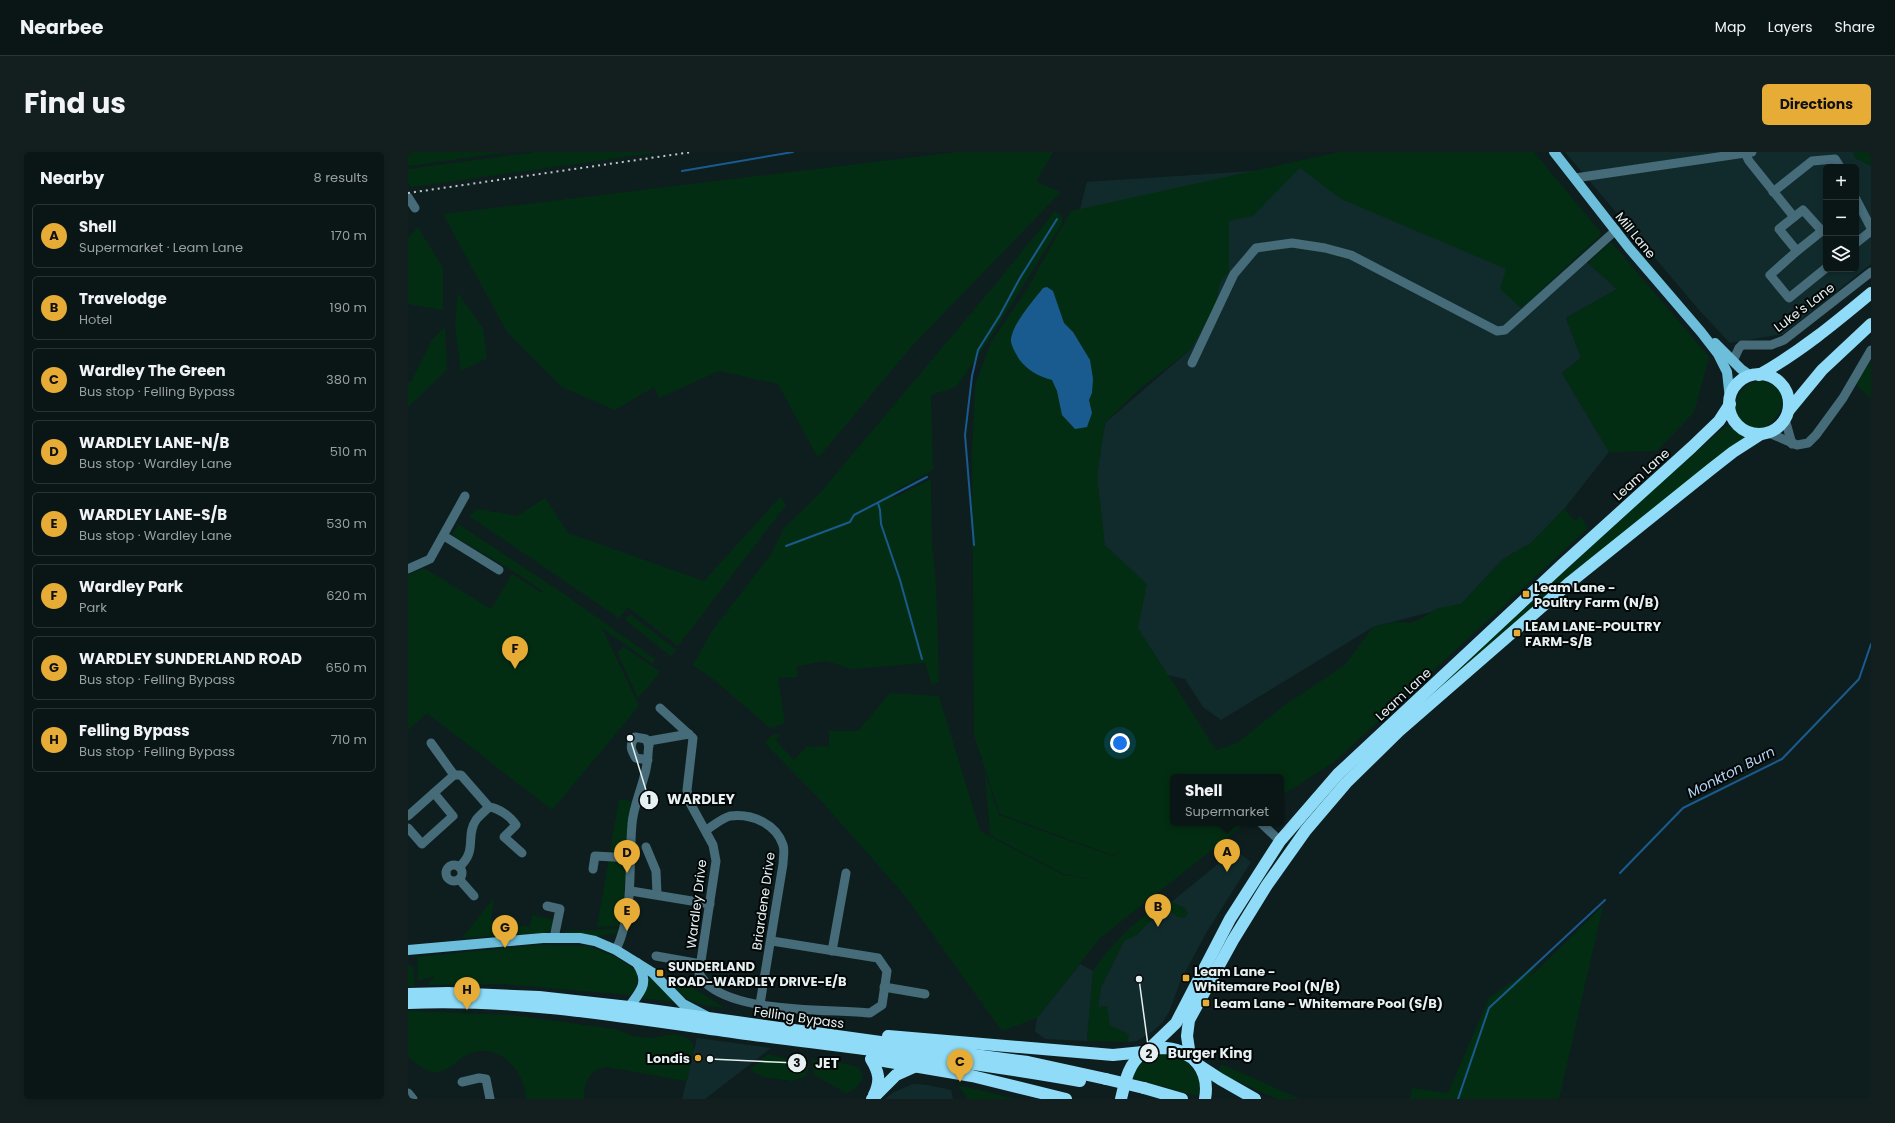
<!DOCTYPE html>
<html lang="en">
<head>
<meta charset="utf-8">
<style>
  body { margin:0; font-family:Poppins,sans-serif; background:#131f1f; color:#f1f3f6 }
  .controls { position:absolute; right:12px; top:12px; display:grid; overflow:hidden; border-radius:6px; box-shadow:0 2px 6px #0003 }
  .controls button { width:36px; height:36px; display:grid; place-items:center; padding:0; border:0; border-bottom:1px solid #2a3535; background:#0a1616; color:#f1f3f6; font:20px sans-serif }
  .you { position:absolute; left:712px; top:591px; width:14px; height:14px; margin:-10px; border:3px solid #fff; border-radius:50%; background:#1a73e8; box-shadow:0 0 0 6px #1a73e833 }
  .badge { display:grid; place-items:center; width:26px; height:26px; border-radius:50%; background:#e7ac36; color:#111; font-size:13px; font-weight:700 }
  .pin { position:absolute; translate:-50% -33px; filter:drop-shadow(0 1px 2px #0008) }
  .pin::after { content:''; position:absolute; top:21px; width:14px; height:12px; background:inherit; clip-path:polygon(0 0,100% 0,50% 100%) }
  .popup { position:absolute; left:762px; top:622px; width:114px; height:52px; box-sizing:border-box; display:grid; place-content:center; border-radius:6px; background:#0a1616; filter:drop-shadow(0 1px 3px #0005); font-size:13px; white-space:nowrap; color:#999fa1 }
  .popup b { font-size:15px; color:#f1f3f6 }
  .popup::after { content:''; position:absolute; left:50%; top:100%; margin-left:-8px; border:8px solid transparent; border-top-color:#0a1616 }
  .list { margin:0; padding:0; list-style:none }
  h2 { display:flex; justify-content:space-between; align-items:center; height:52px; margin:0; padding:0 16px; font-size:17px }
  h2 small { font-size:13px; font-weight:400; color:#999fa1 }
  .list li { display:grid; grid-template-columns:26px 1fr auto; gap:12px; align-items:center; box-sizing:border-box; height:64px; margin:0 8px 8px; padding:0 8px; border:1px solid #2a3535; border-radius:6px }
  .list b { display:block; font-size:15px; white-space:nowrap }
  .list p { margin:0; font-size:13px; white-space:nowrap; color:#999fa1 }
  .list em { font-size:13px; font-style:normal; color:#999fa1 }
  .icon { flex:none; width:22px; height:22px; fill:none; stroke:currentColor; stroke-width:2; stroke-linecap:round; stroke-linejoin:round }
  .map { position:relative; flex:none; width:1463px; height:947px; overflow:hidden; border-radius:6px }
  header { display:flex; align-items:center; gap:24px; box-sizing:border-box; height:56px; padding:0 20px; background:#0a1616; border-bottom:1px solid #2a3535 }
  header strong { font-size:19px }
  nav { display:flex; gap:22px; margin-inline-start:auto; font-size:14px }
  .intro { display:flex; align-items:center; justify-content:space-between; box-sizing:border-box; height:96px; padding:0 24px }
  h1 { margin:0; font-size:28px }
  .button { padding:10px 18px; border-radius:6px; background:#e7ac36; color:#111; font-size:14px; font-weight:700 }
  main { display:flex; gap:24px; padding:0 24px }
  aside { flex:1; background:#0a1616; border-radius:6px; box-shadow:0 2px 6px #0003 }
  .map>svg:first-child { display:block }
  .built { fill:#112b2c; fill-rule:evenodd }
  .green { fill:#032d13 }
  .water { fill:#1a5b8f }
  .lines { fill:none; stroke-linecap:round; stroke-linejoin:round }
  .stream { stroke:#1a5b8f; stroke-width:2 }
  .minor { stroke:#466b79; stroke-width:9 }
  .major { stroke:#6cbedb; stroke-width:10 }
  .highway { stroke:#90dcf8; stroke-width:12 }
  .rail { stroke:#bdc8c8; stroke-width:2; stroke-dasharray:2 4; stroke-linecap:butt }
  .highway-bridge { stroke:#90dcf8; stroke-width:12 }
  .poi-dot { fill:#e7ac36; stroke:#030707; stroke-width:1.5 }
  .labels { text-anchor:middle; stroke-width:4; stroke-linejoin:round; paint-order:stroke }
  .street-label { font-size:13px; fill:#e6f0f0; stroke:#030707 }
  .poi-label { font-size:13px; font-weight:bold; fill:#e6f0f0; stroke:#030707; text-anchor:start }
  .water-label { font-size:14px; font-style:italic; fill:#b5d4f3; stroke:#030707 }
  .leader { fill:none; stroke:#e6f0f0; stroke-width:1.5 }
  .callout-dot { fill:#e6f0f0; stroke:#030707; stroke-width:1.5 }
  .mark-label { font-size:12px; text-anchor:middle; font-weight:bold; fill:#111 }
  .callout-label { font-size:14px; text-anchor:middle; font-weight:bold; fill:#e6f0f0; stroke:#030707; stroke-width:4; stroke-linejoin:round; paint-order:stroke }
</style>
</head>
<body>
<header>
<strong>Nearbee</strong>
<nav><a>Map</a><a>Layers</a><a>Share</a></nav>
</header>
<div class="intro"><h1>Find us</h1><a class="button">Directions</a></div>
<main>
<aside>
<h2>Nearby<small>8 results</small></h2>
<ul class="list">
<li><span class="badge">A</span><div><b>Shell</b><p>Supermarket · Leam Lane</p></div><em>170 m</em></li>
<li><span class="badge">B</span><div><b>Travelodge</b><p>Hotel</p></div><em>190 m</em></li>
<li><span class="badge">C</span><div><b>Wardley The Green</b><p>Bus stop · Felling Bypass</p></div><em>380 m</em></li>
<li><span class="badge">D</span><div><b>WARDLEY LANE-N/B</b><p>Bus stop · Wardley Lane</p></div><em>510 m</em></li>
<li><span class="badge">E</span><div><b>WARDLEY LANE-S/B</b><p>Bus stop · Wardley Lane</p></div><em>530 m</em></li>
<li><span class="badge">F</span><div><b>Wardley Park</b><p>Park</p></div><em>620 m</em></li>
<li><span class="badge">G</span><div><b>WARDLEY SUNDERLAND ROAD</b><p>Bus stop · Felling Bypass</p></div><em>650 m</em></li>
<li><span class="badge">H</span><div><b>Felling Bypass</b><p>Bus stop · Felling Bypass</p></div><em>710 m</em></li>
</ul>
</aside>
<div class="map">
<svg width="1463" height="947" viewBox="0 0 1463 947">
  <rect width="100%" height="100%" fill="#0e1e1e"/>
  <g class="built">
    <path d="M1157,0H1445L1447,6L1463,14V112L1375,182L1322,191L1292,159ZM1418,15H1448V117H1418Z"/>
    <polygon points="892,16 1099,117 1113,156 1172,104 1209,137 1158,166 1173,206 1154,221 1201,300 1156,357 1123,391 1095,407 1053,452 965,475 813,568 795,555 777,527 726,515 681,445 689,323 697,271 782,198 808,151 654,127 679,30"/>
    <polygon points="827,698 843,710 798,781 772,830 761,860 754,871 745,879 729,889 720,890 702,873 690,855 693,835 716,789"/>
    <polygon points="672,812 685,819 679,889 637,887 627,879 629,866"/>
    <polygon points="289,886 363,896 297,947 274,947"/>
    <polygon points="505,932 520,933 543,938 545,947 477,947 486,940"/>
  </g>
  <g class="green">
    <polygon points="0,0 100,0 0,14"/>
    <polygon points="128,0 251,0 4,35 0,31 0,17"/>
    <polygon points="550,0 645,0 628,30 653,40 504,194 410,306 370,232 311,219 251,246 246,235 207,258 154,235 99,180 35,62"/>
    <polygon points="931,0 1126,0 1194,82 1113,156 1092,137 1098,117 933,47 892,16 845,64 821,69 821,120 812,130 808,151 782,198 730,238 697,271 689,323 697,393 739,432 730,476 808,598 829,591 877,553 937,513 965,475 987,470 1002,471 1011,468 1030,456 1053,452 1095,407 1123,391 1156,357 1167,369 1172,364 1180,376 926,610 873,644 873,625 765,625 765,671 838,671 692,786 629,866 594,879 498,745 416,652 357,591 363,584 372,581 368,589 386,608 398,595 421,594 421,579 450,579 482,541 531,544 572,679 655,723 688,728 656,722 582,683 577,620 591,663 704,704 723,691 704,703 592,662 566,583 564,302 567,233 583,190 618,139 663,59"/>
    <polygon points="1445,0 1463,0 1463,14 1447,6"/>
    <polygon points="647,59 654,64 654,72 581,188 548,235 523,243 525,318 489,338 486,346 523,327 524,392 528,432 531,529 524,533 517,511 443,517 419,509 389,514 389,525 370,526 377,571 362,576 304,526 285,513 304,479 363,402 376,376 411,342 586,134"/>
    <polygon points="10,75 35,116 35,158 0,152 0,86"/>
    <polygon points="1203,90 1301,205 1286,260 1249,299 1201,300 1154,221 1173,206 1158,166 1209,137 1180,111"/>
    <polygon points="50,141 75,177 79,206 53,219 47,173"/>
    <polygon points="37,175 39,218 0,255 0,231 3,230 24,188"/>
    <polygon points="1463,209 1463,247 1448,232"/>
    <path d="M1349,229C1398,230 1365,295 1334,271C1316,257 1331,234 1349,229Z"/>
    <path d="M1318,274H1321L1337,285L995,570C1100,469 1207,369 1318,274Z"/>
    <polygon points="372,345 378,353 270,494 220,455 211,466 61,364 70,357 109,364 137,346 160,381 296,429"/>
    <polygon points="50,372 159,444 247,507 245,512 195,477 193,478 196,480 231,554 144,658 19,561 0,578 0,423 16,416 83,457 104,422 134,441 135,439 110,422 44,383"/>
    <polygon points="222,462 268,498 263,504 217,468"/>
    <polygon points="216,495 252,520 230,546 209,500"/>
    <polygon points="211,647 223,649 217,700 202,699"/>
    <polygon points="201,707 219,709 213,774 189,775"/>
    <path d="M86,746L83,769L122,775L124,763L146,768C145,777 144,779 134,781L54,786Z"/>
    <polygon points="762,749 777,756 780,762 776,766 769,765 757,754 729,783 716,789 693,835 690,855 699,854 702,873 721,882 720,890 679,889 685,819 699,800 723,775 751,752"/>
    <polygon points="1195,754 1151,947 1002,947 1004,936 1040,941 1081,846 1131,811 1120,827"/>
    <polygon points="210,777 209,781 191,784 159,782 155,779"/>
    <polygon points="130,793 181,794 204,803 230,819 228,837 221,843 95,832 19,833 27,824 10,829 9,805"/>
    <polygon points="0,812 5,815 7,834 0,834"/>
    <polygon points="242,822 268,850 233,846 240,832"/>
    <path d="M262,822L317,856C290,852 271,852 262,822Z"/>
    <path d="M0,859L103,863L207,877L225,884L243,886L267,882L279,886L285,891L286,898L279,929L198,915C181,918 176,930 176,947H118C117,920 92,890 63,901C51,905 44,918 29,920C18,921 8,911 0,905Z"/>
    <polygon points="360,902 401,912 399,924 384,929 355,925 342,918"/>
    <path d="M760,902C780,906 796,922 790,944L723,926C731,910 742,902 760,902Z"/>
    <polygon points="403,907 430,910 452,916 455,926 448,936 438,941 406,923"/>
    <polygon points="813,912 892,947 869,947 811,921"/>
    <polygon points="550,933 608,947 560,947"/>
  </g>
  <path class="water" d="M639,135L645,139L656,171L665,180L682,208L685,227L684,241L681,248L684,261L679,275L667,277L654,263L649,239L644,228C630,224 620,219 611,207C608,202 604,195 603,190C602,174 626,148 635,136Z"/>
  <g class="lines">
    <g class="stream">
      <polyline points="274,19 385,0"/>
      <polyline points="470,351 472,358 473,372 492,428 514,507"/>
      <polyline points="566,393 557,283 564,224 570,198 592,163 612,126 649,67"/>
      <polyline points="378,394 442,370 446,363 519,325"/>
      <polyline points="1212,721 1275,656 1374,607 1451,527 1463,492"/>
      <polyline points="1050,947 1081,856 1197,748"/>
    </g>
    <g class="minor">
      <polyline points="1337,1 1341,9 1386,65 1395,58 1414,79 1418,76"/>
      <polyline points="1167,26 1344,0"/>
      <polyline points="1365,40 1404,9 1427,7 1432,15"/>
      <polyline points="0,45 7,56"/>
      <polyline points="1448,47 1463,76"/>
      <polyline points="1386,65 1371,77 1389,99 1362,123 1381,146 1418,116"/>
      <polyline points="1448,91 1463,79"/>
      <polyline points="1389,99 1414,79"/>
      <polyline points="1325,209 1331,196 1334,193 1363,193 1376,188 1463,120"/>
      <polyline points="784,211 826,122 848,96 884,91 917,96 943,103 1089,179 1097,178 1208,78"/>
      <polyline points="1377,267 1384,292"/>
      <polyline points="1361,281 1389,293 1400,291 1408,283 1435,246 1463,198"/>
      <polyline points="36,384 91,418"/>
      <polyline points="0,417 22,407 57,344"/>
      <path d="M252,556L285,586L279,638L282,651L305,693L308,709L291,822C294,825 297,831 301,834C336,861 417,857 462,861L474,853L479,819L470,806L364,789"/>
      <polyline points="23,591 46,623"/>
      <path d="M240,608L228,606C223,598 221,594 227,585L238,587L241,594"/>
      <path d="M0,664L46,623H53L81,655C91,656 103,665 108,673L96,685L114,701"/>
      <polyline points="853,671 872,689"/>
      <polyline points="0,676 14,692 45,664 26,641"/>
      <path d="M298,678C305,674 314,666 322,664C344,661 368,672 375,693C377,699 375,706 375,712L352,852"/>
      <polyline points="238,695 248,719 249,742"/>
      <circle cx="46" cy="721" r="8"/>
      <path d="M51,715C70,699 57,684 68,668C71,664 77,659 81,655"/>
      <polyline points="185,717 187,704 223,706"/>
      <polyline points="51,727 66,744"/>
      <polyline points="223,739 302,752"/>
      <polyline points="139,754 152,757 146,786"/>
      <path d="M208,798C227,756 220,716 224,672C225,656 232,641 236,625C240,614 240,601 241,589L281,582"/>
      <polyline points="424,799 438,721"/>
      <polyline points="248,804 293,812"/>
      <polyline points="476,835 517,842"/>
      <polyline points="54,930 71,926 78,927 82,947"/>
      <polyline points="0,941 5,947"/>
    </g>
    <g class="major">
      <polyline points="1146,0 1221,96 1293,180 1310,202 1319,220 1322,247"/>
      <polyline points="1307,191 1333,217 1343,224"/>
      <polyline points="0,798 135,786 172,786 187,789 208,798 245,821 275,852 298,864"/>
      <path d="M221,855C233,839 242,831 229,811"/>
    </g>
    <g class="highway">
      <circle cx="1351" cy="252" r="30"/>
      <path d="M1351,223C1392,200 1427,171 1463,141"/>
      <polyline points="1381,258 1414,218 1463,172"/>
      <polyline points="0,842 40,841 131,845 221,855 581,905 620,910 698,927"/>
      <path d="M0,851C111,846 222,866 331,881C445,896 559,909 672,929"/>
      <polyline points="480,884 705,903 735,900"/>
      <polyline points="741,897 768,871 822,767 872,689 930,622 1155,412 1284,295 1311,269 1322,252"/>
      <polyline points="782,904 779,884 781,868 825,788 859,733 898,678 938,631 991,579 1160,432 1302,318 1325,300 1353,282"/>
      <path d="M463,907C471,920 473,929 466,943"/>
      <polyline points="464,907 564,924 658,947"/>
      <polyline points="792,914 812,927 847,947"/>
      <polyline points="736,936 774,947"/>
      <polyline points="464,947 488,923 508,914"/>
      <path d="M713,947C717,930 720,912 735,901C741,896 751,896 758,896C786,899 802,919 797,947"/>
    </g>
    <polyline class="rail" points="0,41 284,0"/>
    <polyline class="highway-bridge" points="698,927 736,936"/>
  </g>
  <g class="poi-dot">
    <rect x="1114" y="438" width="8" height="8" rx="2"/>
    <rect x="1105" y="477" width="8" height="8" rx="2"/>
    <rect x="248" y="817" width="8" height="8" rx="2"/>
    <rect x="774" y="822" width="8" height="8" rx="2"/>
    <rect x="794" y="847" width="8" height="8" rx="2"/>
    <circle cx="290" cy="906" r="4"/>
  </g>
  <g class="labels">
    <g class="street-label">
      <text transform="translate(1228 83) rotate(51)" y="5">Mill Lane</text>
      <text transform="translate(1396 155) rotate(-37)" y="5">Luke's Lane</text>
      <text transform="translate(1233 322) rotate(-42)" y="5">Leam Lane</text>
      <text transform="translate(995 542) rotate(-43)" y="5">Leam Lane</text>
      <text transform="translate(355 749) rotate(-82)" y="5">Briardene Drive</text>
      <text transform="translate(288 752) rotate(-83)" y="5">Wardley Drive</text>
      <text transform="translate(391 865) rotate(8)" y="5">Felling Bypass</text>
    </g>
    <g class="poi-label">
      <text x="1126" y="440">Leam Lane -<tspan x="1126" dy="15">Poultry Farm (N/B)</tspan></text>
      <text x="1117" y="479">LEAM LANE-POULTRY<tspan x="1117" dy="15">FARM-S/B</tspan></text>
      <text x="260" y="819">SUNDERLAND<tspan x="260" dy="15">ROAD-WARDLEY DRIVE-E/B</tspan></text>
      <text x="786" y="824">Leam Lane -<tspan x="786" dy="15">Whitemare Pool (N/B)</tspan></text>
      <text x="806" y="856">Leam Lane - Whitemare Pool (S/B)</text>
      <text x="282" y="911" text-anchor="end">Londis</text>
    </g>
    <g class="water-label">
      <text transform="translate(1323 620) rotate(-27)" y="5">Monkton Burn</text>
    </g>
  </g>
  <path class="leader" d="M222 586L241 648M731 827L741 901M302 907L389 911"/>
  <g class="callout-dot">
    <circle cx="222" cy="586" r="4"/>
    <circle cx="731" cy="827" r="4"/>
    <circle cx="302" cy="907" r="4"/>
    <circle cx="241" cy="648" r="10"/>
    <circle cx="741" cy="901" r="10"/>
    <circle cx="389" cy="911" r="10"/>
  </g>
  <g class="mark-label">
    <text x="241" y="652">1</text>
    <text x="741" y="906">2</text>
    <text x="389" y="915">3</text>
  </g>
  <g class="callout-label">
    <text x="293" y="652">WARDLEY</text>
    <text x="802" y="906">Burger King</text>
    <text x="419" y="916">JET</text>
  </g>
</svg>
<div class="controls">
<button>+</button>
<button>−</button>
<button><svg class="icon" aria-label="layers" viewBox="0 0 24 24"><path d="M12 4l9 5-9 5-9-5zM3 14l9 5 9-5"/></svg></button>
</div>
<div class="you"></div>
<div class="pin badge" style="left:819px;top:720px">A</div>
<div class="popup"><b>Shell</b>Supermarket</div>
<div class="pin badge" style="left:750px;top:775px">B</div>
<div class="pin badge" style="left:552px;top:930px">C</div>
<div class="pin badge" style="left:219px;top:721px">D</div>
<div class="pin badge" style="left:219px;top:779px">E</div>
<div class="pin badge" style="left:107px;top:517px">F</div>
<div class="pin badge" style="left:97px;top:796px">G</div>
<div class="pin badge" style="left:59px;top:858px">H</div>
</div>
</main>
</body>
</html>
